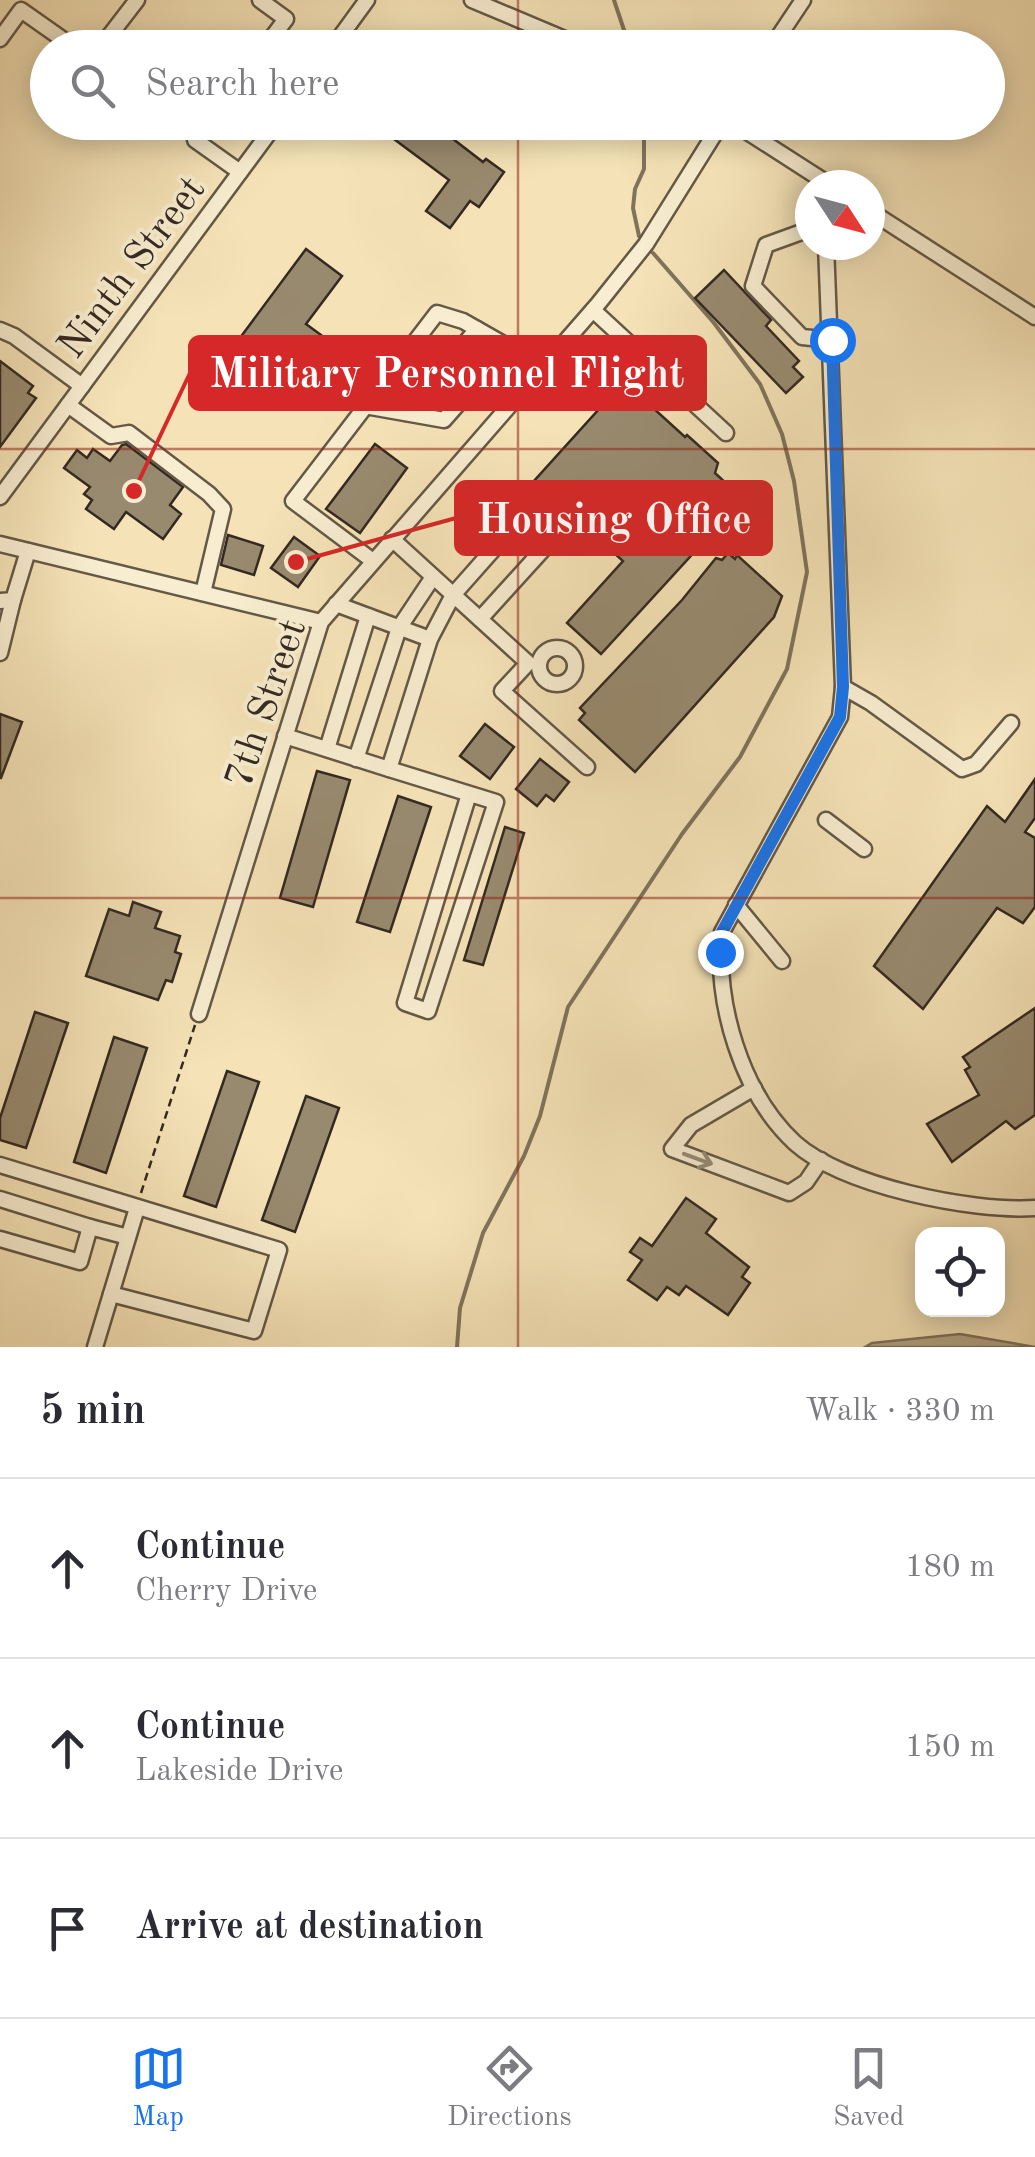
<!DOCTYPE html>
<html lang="en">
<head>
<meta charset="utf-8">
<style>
  body { margin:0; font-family:"Old Standard TT",serif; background:#f2f2f3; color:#2b2b33 }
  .controls { position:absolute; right:30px; bottom:30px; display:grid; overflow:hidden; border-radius:20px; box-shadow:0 5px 25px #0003 }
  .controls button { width:90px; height:90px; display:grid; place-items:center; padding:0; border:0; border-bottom:2px solid #e1e1e2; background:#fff; color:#2b2b33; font:50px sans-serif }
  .compass { position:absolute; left:795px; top:170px; width:90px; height:90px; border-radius:50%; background:#fff; box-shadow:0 5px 25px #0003; rotate:126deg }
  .stop { position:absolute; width:30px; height:30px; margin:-22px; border:8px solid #1a73e8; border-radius:50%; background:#fff }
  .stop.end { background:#1a73e8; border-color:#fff; box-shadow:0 2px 10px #0008 }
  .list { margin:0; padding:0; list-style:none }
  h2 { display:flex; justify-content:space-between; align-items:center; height:130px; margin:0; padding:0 40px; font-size:42px }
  h2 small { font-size:32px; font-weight:400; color:#7c7c81 }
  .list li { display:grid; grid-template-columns:65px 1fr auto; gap:30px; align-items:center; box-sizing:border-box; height:180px; padding:0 40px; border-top:2px solid #e1e1e2 }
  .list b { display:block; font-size:38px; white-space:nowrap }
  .list p { margin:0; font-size:32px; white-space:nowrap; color:#7c7c81 }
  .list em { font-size:32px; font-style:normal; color:#7c7c81 }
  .icon { flex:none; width:55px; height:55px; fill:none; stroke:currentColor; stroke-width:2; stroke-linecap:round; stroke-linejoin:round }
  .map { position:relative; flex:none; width:1035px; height:1347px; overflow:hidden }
  .search { position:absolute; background:#fff; box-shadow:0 5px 25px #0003; left:30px; right:30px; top:30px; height:110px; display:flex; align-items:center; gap:25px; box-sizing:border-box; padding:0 35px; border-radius:55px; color:#7c7c81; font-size:38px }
  .sheet { height:670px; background:#fff }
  nav { display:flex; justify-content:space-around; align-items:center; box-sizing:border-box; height:140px; border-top:2px solid #e1e1e2; background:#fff; font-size:28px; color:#7c7c81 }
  nav a { display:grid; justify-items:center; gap:5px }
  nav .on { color:#1a73e8 }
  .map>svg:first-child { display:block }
  .water { fill:#b3a484; stroke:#80735c; stroke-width:2.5 }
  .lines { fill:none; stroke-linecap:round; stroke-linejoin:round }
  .stream { stroke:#80735c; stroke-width:4 }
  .building { fill:#988a6f; stroke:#342921; stroke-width:2.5 }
  .minor-casing { stroke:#645846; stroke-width:19 }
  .path { stroke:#342921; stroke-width:2.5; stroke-dasharray:8 5; stroke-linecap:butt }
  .minor { stroke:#f8edd0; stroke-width:14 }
  .oneway { stroke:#968b78 }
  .route { stroke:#1a73e8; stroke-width:12 }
  .grid { fill:none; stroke:#8f2418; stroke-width:2.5; stroke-opacity:0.55 }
  .labels { text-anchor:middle; stroke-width:8; stroke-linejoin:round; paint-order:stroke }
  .street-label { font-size:40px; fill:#342921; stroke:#f8edd0 }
  .leader { fill:none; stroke:#d62828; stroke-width:4 }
  .callout-dot { fill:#d62828; stroke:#f8edd0; stroke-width:4 }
  .callout { fill:#d62828; stroke:#d62828; stroke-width:4 }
  .callout-label { font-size:42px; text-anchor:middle; font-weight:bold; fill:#fff }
</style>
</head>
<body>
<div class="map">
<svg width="1035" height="1347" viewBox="0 0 1035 1347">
  <rect width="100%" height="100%" fill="#f5e3b7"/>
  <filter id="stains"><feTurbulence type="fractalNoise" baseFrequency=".002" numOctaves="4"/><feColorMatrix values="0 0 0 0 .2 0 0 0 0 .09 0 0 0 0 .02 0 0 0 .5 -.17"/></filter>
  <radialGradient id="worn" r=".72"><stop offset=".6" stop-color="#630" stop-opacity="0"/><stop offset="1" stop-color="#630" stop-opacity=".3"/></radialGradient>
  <polygon class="water" points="960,1334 1035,1347 865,1347 872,1343"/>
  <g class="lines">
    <g class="stream">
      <polyline points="614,0 625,33"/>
      <polyline points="639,236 633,208 635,189 644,169 644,122"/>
      <polyline points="457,1347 460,1308 483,1233 524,1156 540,1116 568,1007 682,834 740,757 787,669 807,572 794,481 782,434 760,384 714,323 653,253"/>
    </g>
  </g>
  <g class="building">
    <polygon points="371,122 431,122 483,162 486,159 504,172 479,207 470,201 450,228 426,211 449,180"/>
    <polygon points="306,249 342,276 306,324 321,335 290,377 277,367 266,382 228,354"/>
    <polygon points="724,270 771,320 766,326 799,361 793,367 803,377 786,393 695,298"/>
    <polygon points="0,361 33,386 28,393 36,398 0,447"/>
    <polygon points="619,387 635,401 640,396 685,437 687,435 718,463 715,473 743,499 601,654 567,623 623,561 534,481"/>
    <polygon points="126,444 183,487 170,505 181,514 163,539 126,512 114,529 86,509 92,500 84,494 90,487 64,468 77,450 87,458 93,449 110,461 122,445"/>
    <polygon points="375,444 407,468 360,533 326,509"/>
    <polygon points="228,535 263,546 254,575 221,565"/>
    <polygon points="294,537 320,556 298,587 271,568"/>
    <polygon points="728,553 735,559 737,555 782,596 774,617 635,772 579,720 585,713 580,708 682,600 716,558 722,560"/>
    <polygon points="0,714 22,722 1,778 0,778"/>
    <polygon points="485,724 514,747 490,779 460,756"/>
    <polygon points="540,759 569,782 554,801 546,795 537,806 516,789"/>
    <polygon points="317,771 350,780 313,907 280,898"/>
    <polygon points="1035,779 1035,818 1025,832 1035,838 1035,907 1023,923 997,908 923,1009 874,966 987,806 1005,822"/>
    <polygon points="398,796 431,807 390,932 357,922"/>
    <polygon points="505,827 524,833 483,965 464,960"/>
    <polygon points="133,902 161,912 155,928 180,936 175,952 181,954 172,982 166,980 158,1000 86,976 109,909 129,916"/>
    <polygon points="1035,1008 1035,1115 1015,1129 1006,1121 952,1162 927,1124 979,1095 965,1070 970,1067 963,1057"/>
    <polygon points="35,1012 68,1023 26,1148 0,1140 0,1118"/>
    <polygon points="114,1037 147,1048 106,1173 74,1162"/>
    <polygon points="227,1071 259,1082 216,1207 184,1196"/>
    <polygon points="306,1096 339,1108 295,1232 262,1220"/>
    <polygon points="686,1198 716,1219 706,1233 749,1267 742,1277 750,1283 728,1315 686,1286 679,1295 667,1287 657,1300 628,1280 642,1260 630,1252 640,1238 652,1246"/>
  </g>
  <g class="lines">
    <defs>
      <g id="minor">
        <polyline points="260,0 286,19 264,48"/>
        <polyline points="472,0 586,48"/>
        <polyline points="0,39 21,10 75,48"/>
        <polyline points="100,48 137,0"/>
        <polyline points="332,48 367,0"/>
        <polyline points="771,48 803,0"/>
        <polyline points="208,122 195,140 240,172"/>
        <polyline points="732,122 830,185"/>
        <polyline points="870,211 1035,317"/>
        <polyline points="810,229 766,245 753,286 802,337 832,340"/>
        <polyline points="826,245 843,687 871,703 962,769 976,764 1011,723"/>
        <polyline points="593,310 726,433"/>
        <polyline points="0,330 14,336 82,386"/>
        <polyline points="68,405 111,436 129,433 209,494 223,509 203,593"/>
        <polyline points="365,406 444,420 508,347"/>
        <polyline points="406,413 477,329"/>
        <polyline points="0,497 277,122"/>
        <polyline points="392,539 528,663 502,691 587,767"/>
        <polyline points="0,544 321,622"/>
        <polyline points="373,561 293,501 437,313 463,321 544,367"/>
        <polyline points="0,601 13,600 28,551"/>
        <polyline points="336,604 430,639"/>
        <circle cx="557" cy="666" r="18"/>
        <polyline points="0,653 13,600"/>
        <path d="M843,687L840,717L722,932C715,1003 741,1093 795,1143C843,1186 971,1212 1035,1208"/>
        <polyline points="285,736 389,769 430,639 453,595 530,508 558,533 480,619"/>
        <polyline points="327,749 368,616"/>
        <polyline points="356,759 399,628 433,577"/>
        <polyline points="389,769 496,802 428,1011 405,1003 469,794"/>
        <polyline points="826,820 864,849"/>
        <polyline points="736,905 782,961"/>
        <polyline points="199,1014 321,622 598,304 646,244 722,122"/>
        <polyline points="754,1088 691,1125 672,1149 789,1193 806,1182 821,1160"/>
        <polyline points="0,1165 279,1250 254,1331 111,1294"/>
        <polyline points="0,1199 90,1227"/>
        <polyline points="0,1239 80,1262 90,1227 128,1237"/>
        <polyline points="95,1347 137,1208"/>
      </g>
    </defs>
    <use href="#minor" class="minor-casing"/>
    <polyline class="path" points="141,1193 195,1025"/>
    <use href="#minor" class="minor"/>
  </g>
  <defs><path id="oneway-shaft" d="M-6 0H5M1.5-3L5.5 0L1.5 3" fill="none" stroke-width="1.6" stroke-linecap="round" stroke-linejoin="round" transform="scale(2.5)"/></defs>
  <use class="oneway" href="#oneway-shaft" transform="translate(698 1159) rotate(20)"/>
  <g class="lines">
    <polyline class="route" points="720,952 722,932 840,717 843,687 832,340"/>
  </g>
  <path class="grid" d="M518,0V48M518,122V1347M0,449H1035M0,898H1035"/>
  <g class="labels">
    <g class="street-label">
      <text transform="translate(130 266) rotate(-53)" y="14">Ninth Street</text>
      <text transform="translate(264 703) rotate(-71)" y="14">7th Street</text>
    </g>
  </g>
  <path class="leader" d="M134 491L190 373M296 562L456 518"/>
  <g class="callout-dot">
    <circle cx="134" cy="491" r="10"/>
    <circle cx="296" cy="562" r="10"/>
  </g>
  <g class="callout">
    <rect x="190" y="337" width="515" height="72" rx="10"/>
    <rect x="456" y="482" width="315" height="72" rx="10"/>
  </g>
  <g class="callout-label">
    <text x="447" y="387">Military Personnel Flight</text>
    <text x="614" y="533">Housing Office</text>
  </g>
  <rect width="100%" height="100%" filter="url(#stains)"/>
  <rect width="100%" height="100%" fill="url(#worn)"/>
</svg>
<div class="controls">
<button><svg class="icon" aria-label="locate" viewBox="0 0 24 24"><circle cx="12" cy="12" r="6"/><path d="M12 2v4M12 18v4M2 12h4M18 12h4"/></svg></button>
</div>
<svg class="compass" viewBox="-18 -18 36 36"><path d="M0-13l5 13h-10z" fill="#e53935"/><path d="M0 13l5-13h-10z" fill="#7c7c81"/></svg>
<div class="stop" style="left:832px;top:340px"></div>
<div class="stop end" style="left:720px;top:952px"></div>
<div class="search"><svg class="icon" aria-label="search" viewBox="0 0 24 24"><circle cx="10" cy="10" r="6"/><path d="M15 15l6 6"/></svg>Search here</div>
</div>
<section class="sheet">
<h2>5 min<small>Walk · 330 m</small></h2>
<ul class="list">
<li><svg class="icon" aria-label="ahead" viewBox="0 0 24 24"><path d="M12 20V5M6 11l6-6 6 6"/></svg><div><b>Continue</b><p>Cherry Drive</p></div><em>180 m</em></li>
<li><svg class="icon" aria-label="ahead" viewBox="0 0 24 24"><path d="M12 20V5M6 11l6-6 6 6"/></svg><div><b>Continue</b><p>Lakeside Drive</p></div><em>150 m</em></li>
<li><svg class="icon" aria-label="arrive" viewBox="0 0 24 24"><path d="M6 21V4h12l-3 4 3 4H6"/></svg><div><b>Arrive at destination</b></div></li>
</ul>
</section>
<nav>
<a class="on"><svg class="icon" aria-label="map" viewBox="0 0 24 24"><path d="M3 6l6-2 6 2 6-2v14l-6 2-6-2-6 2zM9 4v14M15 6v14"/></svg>Map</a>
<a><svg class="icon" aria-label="directions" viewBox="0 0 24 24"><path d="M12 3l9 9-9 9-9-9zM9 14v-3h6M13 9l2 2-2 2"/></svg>Directions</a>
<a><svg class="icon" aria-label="saved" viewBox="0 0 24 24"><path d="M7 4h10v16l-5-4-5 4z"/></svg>Saved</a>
</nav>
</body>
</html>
